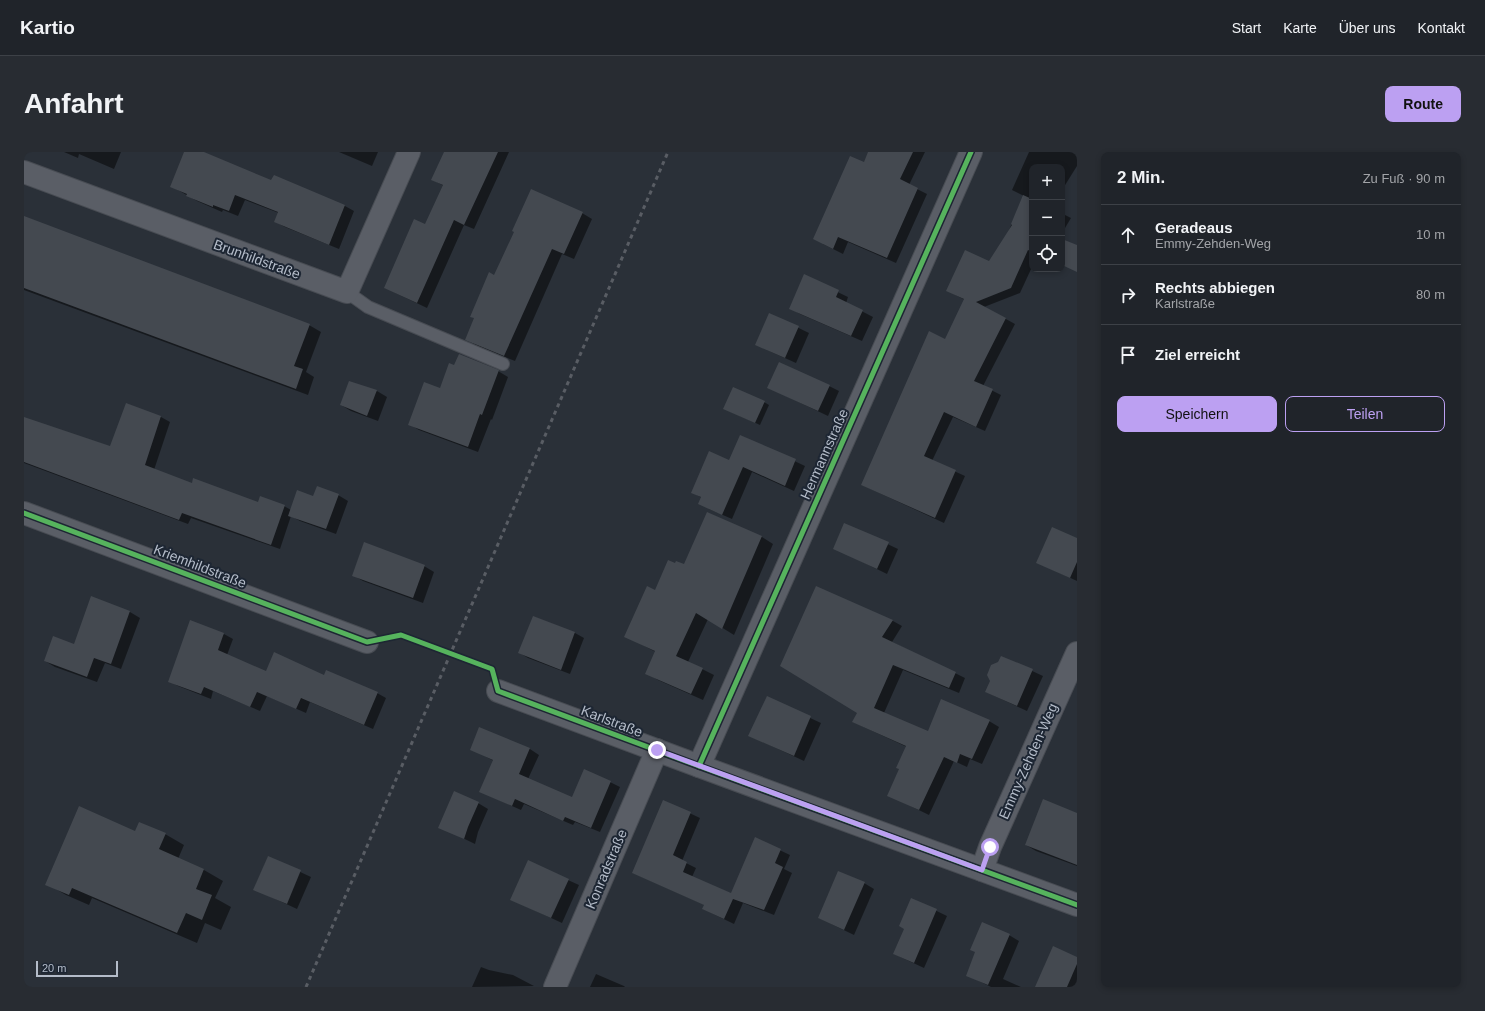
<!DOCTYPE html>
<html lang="de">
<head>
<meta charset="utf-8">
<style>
  body { margin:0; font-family:Helvetica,sans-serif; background:#282c32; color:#f1f3f6 }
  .controls { position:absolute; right:12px; top:12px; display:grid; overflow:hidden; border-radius:8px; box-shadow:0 2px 6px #0003 }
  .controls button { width:36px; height:36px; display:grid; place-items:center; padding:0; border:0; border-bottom:1px solid #3d4147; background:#20242a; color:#f1f3f6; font:20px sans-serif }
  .scale { position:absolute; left:12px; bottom:10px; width:82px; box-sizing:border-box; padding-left:4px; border:2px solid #b4bcc9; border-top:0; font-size:11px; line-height:14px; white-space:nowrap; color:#b4bcc9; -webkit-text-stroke:3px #1d2633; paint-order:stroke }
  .stop { position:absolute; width:12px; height:12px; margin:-9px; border:3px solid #bca0f2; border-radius:50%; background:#fff }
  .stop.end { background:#bca0f2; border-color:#fff; box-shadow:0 1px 4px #0008 }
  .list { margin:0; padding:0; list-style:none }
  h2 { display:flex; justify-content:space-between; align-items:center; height:52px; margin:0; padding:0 16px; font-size:17px }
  h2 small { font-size:13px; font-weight:400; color:#a2a4a8 }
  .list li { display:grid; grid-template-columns:26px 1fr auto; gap:12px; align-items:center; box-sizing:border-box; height:60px; padding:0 16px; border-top:1px solid #3d4147 }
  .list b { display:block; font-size:15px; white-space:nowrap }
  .list p { margin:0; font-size:13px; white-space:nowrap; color:#a2a4a8 }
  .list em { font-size:13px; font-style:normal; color:#a2a4a8 }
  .actions { display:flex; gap:8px; padding:12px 16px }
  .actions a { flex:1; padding:9px 0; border:1px solid #bca0f2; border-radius:8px; text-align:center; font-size:14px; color:#bca0f2 }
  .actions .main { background:#bca0f2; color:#111 }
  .icon { flex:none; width:22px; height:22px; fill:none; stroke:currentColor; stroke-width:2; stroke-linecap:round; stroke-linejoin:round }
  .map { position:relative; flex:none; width:1053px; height:835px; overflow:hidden; border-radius:8px }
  header { display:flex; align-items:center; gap:24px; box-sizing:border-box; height:56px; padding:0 20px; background:#20242a; border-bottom:1px solid #3d4147 }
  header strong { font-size:19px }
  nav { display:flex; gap:22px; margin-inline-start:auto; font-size:14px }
  .intro { display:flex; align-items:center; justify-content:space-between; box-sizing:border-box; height:96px; padding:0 24px }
  h1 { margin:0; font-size:28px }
  .button { padding:10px 18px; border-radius:8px; background:#bca0f2; color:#111; font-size:14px; font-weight:700 }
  main { display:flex; gap:24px; padding:0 24px }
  aside { flex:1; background:#20242a; border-radius:8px; box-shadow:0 2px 6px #0003 }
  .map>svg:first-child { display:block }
  .shadow { fill:#0007 }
  .building { fill:#444950 }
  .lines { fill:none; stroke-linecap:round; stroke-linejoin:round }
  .lane-casing { stroke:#484c53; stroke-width:14 }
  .street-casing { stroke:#484c53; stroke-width:24 }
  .lane { stroke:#5a5e66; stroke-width:12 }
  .street { stroke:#5a5e66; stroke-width:22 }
  .rail { stroke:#595d64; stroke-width:3; stroke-dasharray:4 4; stroke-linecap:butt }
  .cycleway-casing { stroke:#1d2633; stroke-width:8 }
  .cycleway { stroke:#56b35d; stroke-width:5 }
  .route { stroke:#bca0f2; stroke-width:5 }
  .labels { text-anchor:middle; stroke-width:4; stroke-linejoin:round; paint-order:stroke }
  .street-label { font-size:14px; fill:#b4bcc9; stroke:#1d2633 }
</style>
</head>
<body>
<header>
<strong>Kartio</strong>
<nav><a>Start</a><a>Karte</a><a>Über uns</a><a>Kontakt</a></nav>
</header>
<div class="intro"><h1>Anfahrt</h1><a class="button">Route</a></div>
<main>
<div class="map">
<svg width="1053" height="835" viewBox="0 0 1053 835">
  <rect width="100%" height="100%" fill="#2a3038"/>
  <g class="shadow">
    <polygon points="40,0 97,0 90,17 55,2 54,6"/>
    <polygon points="161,0 177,0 248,30 250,25 321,54 330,59 315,97 261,75 252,70 255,61 221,48 214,64 199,58 198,60 173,49 147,34"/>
    <polygon points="315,0 354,0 348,14"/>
    <polygon points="421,0 485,0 450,77 440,73 403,156 361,136 402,73 420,34 409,28"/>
    <polygon points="846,0 901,0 885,33 903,42 872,111 824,90 819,102 799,92"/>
    <polygon points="1005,0 1053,0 1053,14 1038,38 1038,15 1008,15 1008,115 996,141 960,155 991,172 959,234 977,243 961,279 929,265 908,309 941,324 920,371 838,333 922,188 941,148 924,139 966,110 983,83 1000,44 988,38"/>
    <polygon points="558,61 568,67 550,107 538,102 491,209 452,193 442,187 470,124"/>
    <polygon points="1039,62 1047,66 1038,81 1038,63"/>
    <polygon points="0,65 285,173 297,180 282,220 290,225 284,243 0,138"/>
    <polygon points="780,124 824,145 822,151 849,165 838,189 776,162 766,156"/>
    <polygon points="746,162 785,181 772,211 743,198"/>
    <polygon points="431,214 474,219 484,225 468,268 467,267 454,300 395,278 385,272 416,237"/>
    <polygon points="805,234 815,239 804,264 745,236"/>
    <polygon points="353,239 363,245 354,269 327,259 317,253"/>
    <polygon points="740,250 745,253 736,273 705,259"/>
    <polygon points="103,252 137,265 146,270 130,318 169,332 234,352 260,354 267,358 290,346 314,343 324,349 312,382 276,369 267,364 256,397 167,366 164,372 0,311 0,266 87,295"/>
    <polygon points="717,284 781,314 770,339 728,320 708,367 685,357 678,346 668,340 706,309"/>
    <polygon points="684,361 738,385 749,392 710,483 684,467 664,510 690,523 679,548 634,528 623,521 632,500 601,484 632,439 660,414"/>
    <polygon points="821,372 874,397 863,422 810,396"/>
    <polygon points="1053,387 1053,429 1014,411"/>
    <polygon points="400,414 410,420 399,451 339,429 329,423"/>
    <polygon points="792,436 869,469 878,474 868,490 941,526 935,541 879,518 860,561 904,581 965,569 975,575 958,612 946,607 943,615 930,609 905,663 864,643 876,617 883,595 829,570 834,561"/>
    <polygon points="68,446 106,460 116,466 97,517 81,511 73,530 31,515 21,509 51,493"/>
    <polygon points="510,465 551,481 560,486 546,522 504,506 496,501"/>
    <polygon points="200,482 209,487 203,503 242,520 301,524 353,541 362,546 349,577 286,550 282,561 243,544 236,559 189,539 187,547 154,534 145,529"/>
    <polygon points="978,505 1019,524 1003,559 962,540"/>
    <polygon points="743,546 797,571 780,609 726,584"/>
    <polygon points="456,577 506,597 515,603 504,627 549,647 586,630 596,635 576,680 551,670 549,673 500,652 497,658 457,640 470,609 447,597"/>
    <polygon points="640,649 676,666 658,709 672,716 668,725 708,742 732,687 766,703 760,717 768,721 750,763 719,751 710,772 679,757 681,753 609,721"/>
    <polygon points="454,651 464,657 454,680 451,692 416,675"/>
    <polygon points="1053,662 1053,714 1012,699 1002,693"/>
    <polygon points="112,681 141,682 160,693 154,707 180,718 199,729 191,746 207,755 197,778 181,771 173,791 68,746 65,753 42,743 23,732"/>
    <polygon points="244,705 287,725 273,757 230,737"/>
    <polygon points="504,710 555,733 538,771 488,748"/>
    <polygon points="840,731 850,737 830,783 795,766"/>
    <polygon points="888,747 923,764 900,816 870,802 881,777"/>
    <polygon points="985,783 995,789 979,827 997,835 967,835 943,823"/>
    <polygon points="1053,806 1053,835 1012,835"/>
    <polygon points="457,815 465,818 489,823 510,834 448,835"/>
    <polygon points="572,822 600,834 601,835 566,835"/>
  </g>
  <g class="building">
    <polygon points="160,0 180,0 247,28 250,23 321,53 305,93 250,70 254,60 211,43 205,59 189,53 189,55 162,44 163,42 146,35"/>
    <polygon points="420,0 474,0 440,73 430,68 393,151 360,136 390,67 401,72 419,33 407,28"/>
    <polygon points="844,0 889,0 876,27 894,36 863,106 814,85 809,97 789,87 826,4 840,10"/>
    <polygon points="507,37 559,60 540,102 528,97 480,204 441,188 450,166 446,165 465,120 470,123 490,80 488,79"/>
    <polygon points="999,43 1008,47 1008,100 1004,98 987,136 952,150 982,166 950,229 969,237 952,275 920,260 900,304 932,318 911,366 837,333 905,179 921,187 940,147 922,139 941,98 965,109 988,73 987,72"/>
    <polygon points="0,64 286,172 270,214 279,217 272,237 0,136"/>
    <polygon points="1038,87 1053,93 1053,120 1038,113"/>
    <polygon points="780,122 815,138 812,145 839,158 827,184 765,157"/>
    <polygon points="745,161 775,174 761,206 731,193"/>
    <polygon points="435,202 475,218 458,263 456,262 444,295 384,273 400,230 416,236 425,211 430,213"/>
    <polygon points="755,210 806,233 794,259 743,236"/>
    <polygon points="325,229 353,238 343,264 316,253"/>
    <polygon points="709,235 741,249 731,271 699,257"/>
    <polygon points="102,251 137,264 121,313 168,331 169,326 234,350 236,344 261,353 247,393 158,361 155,368 0,310 0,265 86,294"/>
    <polygon points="716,283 772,307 761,334 719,315 698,363 674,352 677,345 667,341 685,299 705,308"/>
    <polygon points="293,334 315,342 302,377 264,364 273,338 289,344"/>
    <polygon points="683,360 738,384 698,477 672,461 652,504 679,516 667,542 621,522 631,499 600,485 623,434 631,438 644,408 651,411 652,409 660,412"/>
    <polygon points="820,371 865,390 853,417 809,397"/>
    <polygon points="1028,375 1053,386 1053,410 1046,426 1012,411"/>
    <polygon points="340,390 401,413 389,446 328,424"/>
    <polygon points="792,434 869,468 858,485 932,520 925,536 869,513 850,556 904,579 917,547 966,568 948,607 936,602 933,611 920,605 895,658 863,644 875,617 872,616 882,594 828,570 833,561 756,514"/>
    <polygon points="67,444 106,459 87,512 70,506 63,525 20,509 29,484 50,492"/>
    <polygon points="509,464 551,480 537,518 494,501"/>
    <polygon points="166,468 200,481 194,498 242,519 250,500 300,523 302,518 354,540 340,573 277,546 272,557 233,540 226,555 180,535 177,542 144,530"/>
    <polygon points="977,504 1009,517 993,554 961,540 966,529 963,523 967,513 974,510"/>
    <polygon points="743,544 787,564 770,604 724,584"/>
    <polygon points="455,575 506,596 495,622 548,645 560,617 587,629 567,676 541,665 539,669 491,647 488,654 455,640 469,608 446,598"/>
    <polygon points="430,639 455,650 444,675 440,687 414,676"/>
    <polygon points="1019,647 1053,661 1053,713 1001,693"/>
    <polygon points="639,648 667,660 649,703 663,710 659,720 707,741 731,685 757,697 751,711 759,715 740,758 709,747 700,767 678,757 680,753 608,721"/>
    <polygon points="55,654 111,679 115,670 142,681 135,697 180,717 172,737 188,743 178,768 162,761 153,781 48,736 45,743 21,733"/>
    <polygon points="244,704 277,718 263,752 229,738"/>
    <polygon points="504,708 545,727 527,766 486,748"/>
    <polygon points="814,719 841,730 820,778 794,766"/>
    <polygon points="887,746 913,757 890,811 869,802 880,777 875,774"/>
    <polygon points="958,770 986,782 964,833 942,824 951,800 946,798"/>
    <polygon points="1029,794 1053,805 1053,812 1043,835 1011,835"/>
  </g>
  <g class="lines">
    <defs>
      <polyline id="lane" points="323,140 344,155 479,212"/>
      <g id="street">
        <polyline points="0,20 323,140 385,0"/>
        <polyline points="0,361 343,490"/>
        <polyline points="474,539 675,614 1053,753"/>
        <polyline points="675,614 947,0"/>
        <polyline points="958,718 966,695 1053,501"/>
        <polyline points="531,835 633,598"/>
      </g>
    </defs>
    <use href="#lane" class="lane-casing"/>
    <use href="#street" class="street-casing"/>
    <use href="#lane" class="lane"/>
    <use href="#street" class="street"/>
    <polyline class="rail" points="282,835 644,0"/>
    <defs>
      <g id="cycleway">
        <polyline points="0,361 343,490 377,483 468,517 474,539 675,614 1053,753"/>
        <polyline points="675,614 947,0"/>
      </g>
    </defs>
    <use href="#cycleway" class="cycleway-casing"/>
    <use href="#cycleway" class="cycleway"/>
  </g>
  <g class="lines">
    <polyline class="route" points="633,598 958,718 966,695"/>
  </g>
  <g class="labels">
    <g class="street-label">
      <text transform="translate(233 107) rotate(20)" y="5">Brunhildstraße</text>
      <text transform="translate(800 302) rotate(-66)" y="5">Hermannstraße</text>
      <text transform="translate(176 414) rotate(21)" y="5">Kriemhildstraße</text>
      <text transform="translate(588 569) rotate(21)" y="5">Karlstraße</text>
      <text transform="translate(1004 609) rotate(-66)" y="5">Emmy-Zehden-Weg</text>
      <text transform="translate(582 717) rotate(-67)" y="5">Konradstraße</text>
    </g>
  </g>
</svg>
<div class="controls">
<button>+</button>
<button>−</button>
<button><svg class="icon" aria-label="locate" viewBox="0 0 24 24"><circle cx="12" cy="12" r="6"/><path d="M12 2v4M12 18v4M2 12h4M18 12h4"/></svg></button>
</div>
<div class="scale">20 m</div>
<div class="stop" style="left:966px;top:695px"></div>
<div class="stop end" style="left:633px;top:598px"></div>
</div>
<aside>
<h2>2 Min.<small>Zu Fuß · 90 m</small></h2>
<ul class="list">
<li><svg class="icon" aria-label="ahead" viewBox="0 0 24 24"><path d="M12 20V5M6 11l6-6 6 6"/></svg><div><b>Geradeaus</b><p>Emmy-Zehden-Weg</p></div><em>10 m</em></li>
<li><svg class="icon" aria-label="right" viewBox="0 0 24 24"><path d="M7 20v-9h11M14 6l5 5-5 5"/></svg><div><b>Rechts abbiegen</b><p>Karlstraße</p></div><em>80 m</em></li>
<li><svg class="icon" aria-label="arrive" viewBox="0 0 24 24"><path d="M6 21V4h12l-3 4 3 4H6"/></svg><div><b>Ziel erreicht</b></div></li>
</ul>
<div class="actions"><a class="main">Speichern</a><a>Teilen</a></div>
</aside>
</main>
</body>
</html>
